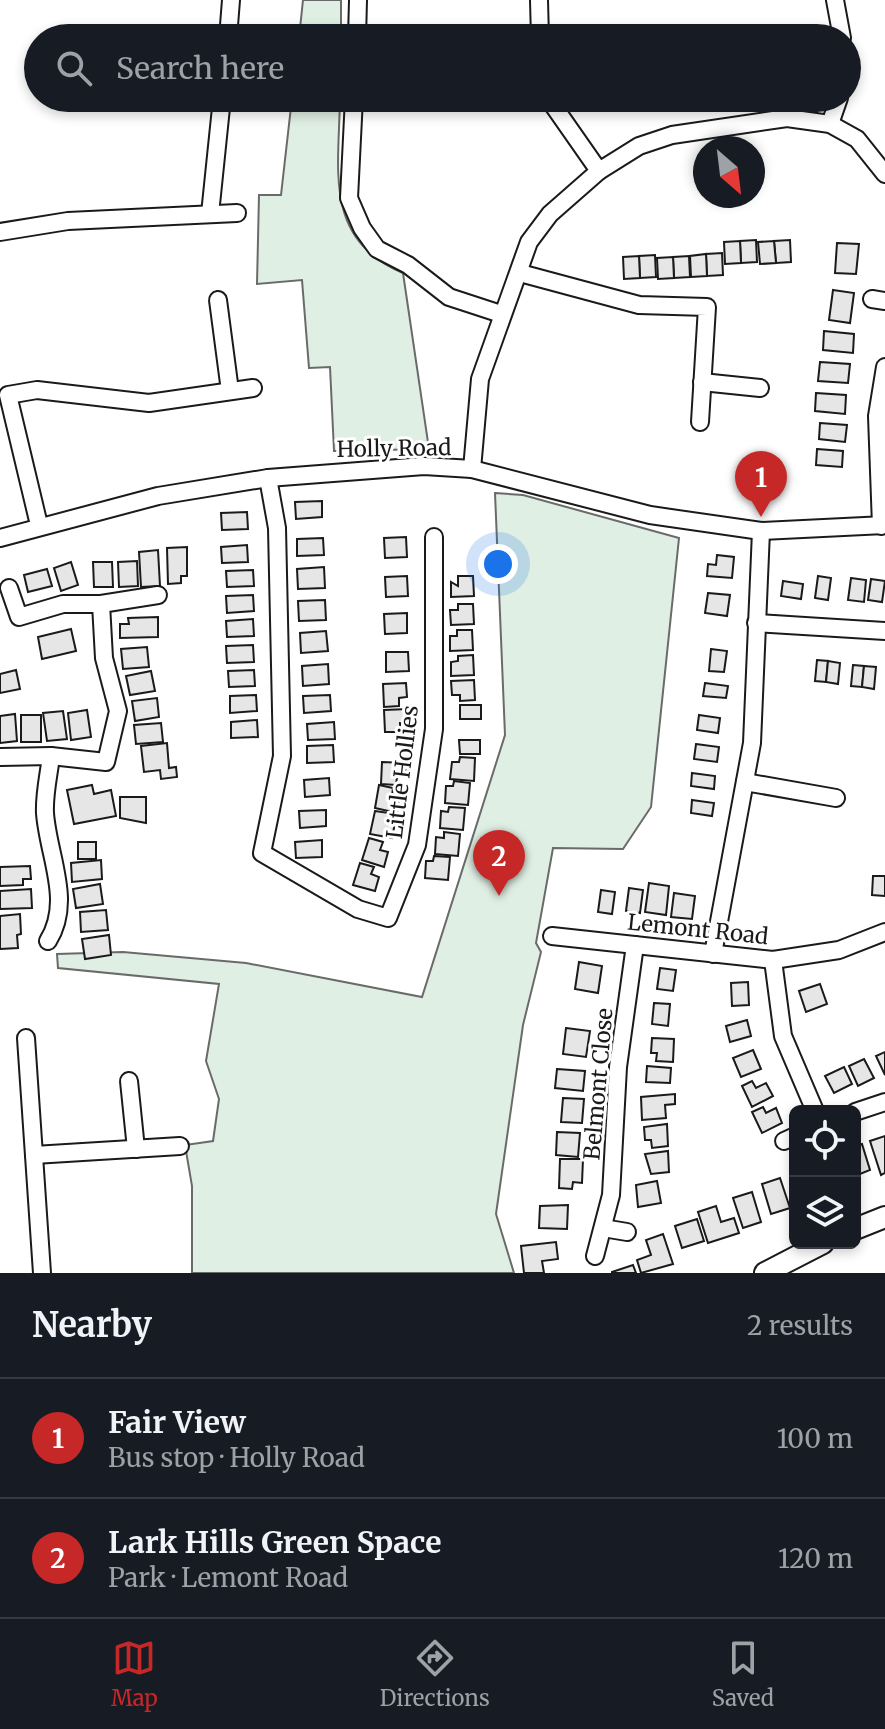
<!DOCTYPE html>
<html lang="en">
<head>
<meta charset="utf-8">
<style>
  body { margin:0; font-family:Merriweather,serif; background:#20242c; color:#f1f3f6 }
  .controls { position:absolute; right:24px; bottom:24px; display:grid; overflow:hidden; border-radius:12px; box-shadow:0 4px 12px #0003 }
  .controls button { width:72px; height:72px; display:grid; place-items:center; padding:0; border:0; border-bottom:2px solid #363941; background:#171b24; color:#f1f3f6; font:40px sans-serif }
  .compass { position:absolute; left:693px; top:136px; width:72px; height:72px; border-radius:50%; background:#171b24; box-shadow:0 4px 12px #0003; rotate:152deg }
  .you { position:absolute; left:498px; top:564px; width:28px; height:28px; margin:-20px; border:6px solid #fff; border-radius:50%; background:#1a73e8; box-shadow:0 0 0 12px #1a73e833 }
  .badge { display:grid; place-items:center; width:52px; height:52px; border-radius:50%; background:#c62828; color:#fff; font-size:26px; font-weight:700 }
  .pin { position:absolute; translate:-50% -66px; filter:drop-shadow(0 2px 4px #0008) }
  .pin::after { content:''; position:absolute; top:42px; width:28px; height:24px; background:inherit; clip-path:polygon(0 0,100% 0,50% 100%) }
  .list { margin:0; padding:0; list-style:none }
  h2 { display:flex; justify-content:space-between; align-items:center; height:104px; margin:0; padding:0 32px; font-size:34px }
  h2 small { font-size:26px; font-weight:400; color:#9ea1a6 }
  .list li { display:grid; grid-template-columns:52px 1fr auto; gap:24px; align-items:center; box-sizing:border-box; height:120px; padding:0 32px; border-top:2px solid #363941 }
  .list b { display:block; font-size:30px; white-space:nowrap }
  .list p { margin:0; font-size:26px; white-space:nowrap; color:#9ea1a6 }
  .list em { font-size:26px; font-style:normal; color:#9ea1a6 }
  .icon { flex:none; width:44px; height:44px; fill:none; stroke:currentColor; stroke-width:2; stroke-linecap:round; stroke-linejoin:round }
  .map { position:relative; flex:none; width:885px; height:1273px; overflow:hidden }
  .search { position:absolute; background:#171b24; box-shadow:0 4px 12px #0003; left:24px; right:24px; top:24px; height:88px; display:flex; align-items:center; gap:20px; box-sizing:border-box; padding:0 28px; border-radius:44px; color:#9ea1a6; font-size:30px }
  .sheet { height:344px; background:#171b24 }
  nav { display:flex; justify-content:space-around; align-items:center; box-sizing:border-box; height:112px; border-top:2px solid #363941; background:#171b24; font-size:22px; color:#9ea1a6 }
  nav a { display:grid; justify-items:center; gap:4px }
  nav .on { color:#c62828 }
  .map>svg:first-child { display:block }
  .green { fill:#e0efe3; stroke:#6a6a6a; stroke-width:2 }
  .building { fill:#e6e6e6; stroke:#1a1a1a; stroke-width:2 }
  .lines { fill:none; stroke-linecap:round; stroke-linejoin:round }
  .minor-casing { stroke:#1a1a1a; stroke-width:20 }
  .tertiary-casing { stroke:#1a1a1a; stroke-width:24 }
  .minor { stroke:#fff; stroke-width:16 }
  .tertiary { stroke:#fff; stroke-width:20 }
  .labels { text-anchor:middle; stroke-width:6; stroke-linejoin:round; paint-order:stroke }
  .street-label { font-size:22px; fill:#1a1a1a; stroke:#fff }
</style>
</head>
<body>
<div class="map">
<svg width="885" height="1273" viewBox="0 0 885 1273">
  <rect width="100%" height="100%" fill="#fff"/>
  <g class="green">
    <polygon points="303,0 341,0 341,38 299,38"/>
    <path d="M292,98H340C339,170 323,240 403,273L429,449L334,451L330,367L309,368L302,280L257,284L259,195H281Z"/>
    <polygon points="495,493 523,495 679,538 651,807 623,849 553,848 536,943 541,952 523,1025 496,1214 514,1273 192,1273 192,1186 185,1145 213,1141 219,1099 206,1061 219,984 58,968 57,954 123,952 246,963 422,997 505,735"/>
  </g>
  <g class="building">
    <polygon points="756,240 757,262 741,263 740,241"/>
    <polygon points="790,240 791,262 776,263 774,241"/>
    <polygon points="740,241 741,263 725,264 724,242"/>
    <polygon points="774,241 776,263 760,264 758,242"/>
    <polygon points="837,243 859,244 856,274 835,273"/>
    <polygon points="722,253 723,275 707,276 706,254"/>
    <polygon points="706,254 707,276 691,277 690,256"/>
    <polygon points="655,255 656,277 640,278 639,256"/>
    <polygon points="639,256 640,278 624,279 623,257"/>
    <polygon points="689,256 690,277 674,278 673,257"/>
    <polygon points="673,257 674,278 658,279 657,258"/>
    <polygon points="833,290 854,293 850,323 829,320"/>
    <polygon points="824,331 854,334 853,353 823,350"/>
    <polygon points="820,362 850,364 848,383 818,381"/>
    <polygon points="816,393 846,395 845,414 815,411"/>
    <polygon points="820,423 847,425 845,442 819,439"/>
    <polygon points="817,449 843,451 842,467 816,465"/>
    <polygon points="322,501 322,517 296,519 295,502"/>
    <polygon points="247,512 248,529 222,530 221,513"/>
    <polygon points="406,537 407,557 385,558 384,538"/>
    <polygon points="323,538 324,555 297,556 297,539"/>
    <polygon points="247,545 248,562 222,563 221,547"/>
    <polygon points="187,547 187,576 181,576 181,583 168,584 167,548"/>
    <polygon points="158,550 160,586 141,587 139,552"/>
    <polygon points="717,555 734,557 732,578 707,576 708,564 716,565"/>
    <polygon points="137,561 138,586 119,587 118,562"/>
    <polygon points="71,562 78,585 61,591 54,568"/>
    <polygon points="93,562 112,562 113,587 94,587"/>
    <polygon points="324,567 325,588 298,589 297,569"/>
    <polygon points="47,569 52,586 28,592 24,575"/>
    <polygon points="253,570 254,586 227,587 226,571"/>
    <polygon points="407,576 408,596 386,597 385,577"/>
    <polygon points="458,576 473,576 474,596 451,597 451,582 458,586"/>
    <polygon points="818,576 831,578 828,600 815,598"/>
    <polygon points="851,578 866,580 864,602 848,600"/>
    <polygon points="871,579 885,581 882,602 868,600"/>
    <polygon points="783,581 803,584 801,599 781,596"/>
    <polygon points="708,593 730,595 727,616 705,613"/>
    <polygon points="253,595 254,611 227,613 226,596"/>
    <polygon points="325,600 326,620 299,621 298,601"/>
    <polygon points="458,604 473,604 474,624 451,625 450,610 458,610"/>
    <polygon points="407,613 407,633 385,634 384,614"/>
    <polygon points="158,617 158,637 120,638 120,624 129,624 128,618"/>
    <polygon points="253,619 254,636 227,637 226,621"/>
    <polygon points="71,629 76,651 42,659 38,637"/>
    <polygon points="457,630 472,630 473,650 450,651 450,636 457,636"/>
    <polygon points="326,631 328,651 301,653 300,633"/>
    <polygon points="253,645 254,662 227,663 226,646"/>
    <polygon points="147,647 149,667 123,669 121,649"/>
    <polygon points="711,649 727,651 724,672 709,671"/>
    <polygon points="386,652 408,652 409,671 386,672"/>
    <polygon points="473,655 474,675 451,676 451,662 458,661 458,656"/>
    <polygon points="817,660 828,661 826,682 815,681"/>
    <polygon points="828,661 840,663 838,684 826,682"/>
    <polygon points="328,664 329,684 303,686 302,666"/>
    <polygon points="853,665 864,666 862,687 851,686"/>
    <polygon points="864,666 876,667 874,689 862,687"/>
    <polygon points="16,670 20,689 0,693 0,674"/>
    <polygon points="254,670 255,686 229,687 228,671"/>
    <polygon points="151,671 155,691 130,695 126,676"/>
    <polygon points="474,680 475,700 460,701 460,695 452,695 451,681"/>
    <polygon points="406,683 407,697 399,698 399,706 384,707 383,684"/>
    <polygon points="705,683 728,686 726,698 703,696"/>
    <polygon points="256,695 257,711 230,713 230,696"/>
    <polygon points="330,695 331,711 304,713 303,696"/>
    <polygon points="157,698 159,717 135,721 132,701"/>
    <rect x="460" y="705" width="21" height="14"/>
    <polygon points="408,709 408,723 400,723 400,732 385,732 384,710"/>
    <polygon points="87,710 91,737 71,740 68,713"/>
    <polygon points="63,711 67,739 47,741 43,713"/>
    <polygon points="15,714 17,741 0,743 0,716"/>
    <rect x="21" y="715" width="20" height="27"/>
    <polygon points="699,715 720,718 718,733 697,730"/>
    <polygon points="257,720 258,737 231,738 231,722"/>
    <polygon points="334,722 335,739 308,740 307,724"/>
    <polygon points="161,723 163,742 136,744 134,725"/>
    <polygon points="459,740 480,740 480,754 460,754"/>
    <polygon points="167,743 169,768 176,767 177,777 161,779 160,770 144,772 141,746"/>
    <polygon points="696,744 719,747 717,762 694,759"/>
    <polygon points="333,745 334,762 307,763 307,746"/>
    <polygon points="460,757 475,758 474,781 450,779 452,762 459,762"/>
    <polygon points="382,762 406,763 405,777 397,777 396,785 381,784"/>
    <polygon points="692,773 715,776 714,789 691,786"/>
    <polygon points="329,778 330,795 305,797 304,780"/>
    <polygon points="454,781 470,783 468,805 445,803 446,786 453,786"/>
    <polygon points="92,785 94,794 111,790 116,816 74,824 67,790"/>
    <polygon points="379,785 393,788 392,796 399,797 397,813 375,808"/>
    <polygon points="120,797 146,797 146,823 120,818"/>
    <polygon points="692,800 714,803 712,816 691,813"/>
    <polygon points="449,807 465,808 463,830 440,828 441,811 448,812"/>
    <polygon points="326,810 326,826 300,828 299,811"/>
    <polygon points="375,811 389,813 387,821 395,823 392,838 370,834"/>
    <polygon points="444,832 460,834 458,856 435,854 436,837 444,838"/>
    <polygon points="369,838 383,842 380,850 388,852 384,867 362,860"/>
    <polygon points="322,840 322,857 296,858 295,842"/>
    <rect x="78" y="842" width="18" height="17"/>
    <polygon points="434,856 450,857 448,880 425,878 426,861 433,861"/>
    <polygon points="101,860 102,879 72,882 71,863"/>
    <polygon points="360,863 374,867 371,874 379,877 375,891 353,885"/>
    <polygon points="30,866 31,879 23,879 23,885 0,886 0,867"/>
    <polygon points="873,876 885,876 885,896 872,895"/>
    <polygon points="649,883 669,886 666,915 645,912"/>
    <polygon points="100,884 103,904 76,908 73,889"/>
    <polygon points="629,888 643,890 640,913 626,911"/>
    <polygon points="31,889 32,908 0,909 0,891"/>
    <polygon points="601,890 615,892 612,914 598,912"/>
    <polygon points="674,893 695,896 692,919 671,917"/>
    <polygon points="106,910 108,930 81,932 80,912"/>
    <polygon points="20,914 21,934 17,935 18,948 0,949 0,916"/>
    <polygon points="109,935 111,955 85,959 82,939"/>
    <polygon points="579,962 602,966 598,993 575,989"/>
    <polygon points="660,968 676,970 673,991 657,989"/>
    <polygon points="748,982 749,1005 732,1006 731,983"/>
    <polygon points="820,984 827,1004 806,1012 799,991"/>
    <polygon points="654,1003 670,1004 668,1026 652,1024"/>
    <polygon points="747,1020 751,1036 730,1042 726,1026"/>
    <polygon points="566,1028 590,1031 586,1057 563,1054"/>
    <polygon points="652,1038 674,1039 673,1062 656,1061 657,1053 651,1053"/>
    <polygon points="753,1050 761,1069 741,1077 733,1058"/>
    <polygon points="885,1052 885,1075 876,1056"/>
    <polygon points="864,1059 874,1078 858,1086 849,1066"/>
    <polygon points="647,1066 671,1068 670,1083 646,1082"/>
    <polygon points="844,1067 852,1084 834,1093 825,1076"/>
    <polygon points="557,1069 585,1071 583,1091 555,1088"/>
    <polygon points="752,1081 756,1088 766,1083 773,1096 752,1107 742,1086"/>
    <polygon points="675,1094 675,1104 665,1105 666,1118 642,1120 641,1097"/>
    <polygon points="563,1098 584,1099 582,1123 561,1122"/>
    <polygon points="763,1107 766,1113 776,1108 782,1123 762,1133 752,1112"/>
    <polygon points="667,1124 668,1146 652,1148 651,1140 645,1140 644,1127"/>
    <polygon points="557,1132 580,1133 578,1157 556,1155"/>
    <polygon points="885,1136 885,1173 881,1175 870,1141"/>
    <polygon points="862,1144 870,1170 855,1176 855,1146"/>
    <polygon points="668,1151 669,1172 651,1174 645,1154"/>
    <polygon points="560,1159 583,1159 582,1183 573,1182 572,1189 559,1188"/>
    <polygon points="780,1178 790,1208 771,1214 762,1184"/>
    <polygon points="657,1181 661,1203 638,1207 636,1185"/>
    <polygon points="752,1192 761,1222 743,1228 733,1198"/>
    <polygon points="568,1205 567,1229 539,1228 540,1206"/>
    <polygon points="716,1206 721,1222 734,1218 739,1233 708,1243 698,1212"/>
    <polygon points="697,1219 704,1241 682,1248 675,1226"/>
    <polygon points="663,1234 673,1264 641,1273 637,1260 651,1255 646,1240"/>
    <polygon points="556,1242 558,1259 542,1261 544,1273 524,1273 521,1246"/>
    <polygon points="633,1265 636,1273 612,1273 612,1272"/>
  </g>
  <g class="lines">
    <defs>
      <g id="minor">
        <polyline points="539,0 540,38"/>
        <polyline points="835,0 842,38"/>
        <polyline points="228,38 231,0"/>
        <polyline points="357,38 358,0"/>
        <polyline points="847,64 847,75"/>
        <polyline points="354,98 349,198 362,228 377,249 408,265 449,297 501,314"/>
        <polyline points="548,98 599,171"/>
        <polyline points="830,124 839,98"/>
        <polyline points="210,214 222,98"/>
        <polyline points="0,232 68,221 237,213"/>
        <polyline points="520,273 639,305 707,307 700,422"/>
        <polyline points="872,299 885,301"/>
        <polyline points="218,300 230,391"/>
        <polyline points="702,382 760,388"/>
        <polyline points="472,469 480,379 529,242 550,214 599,171 639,146 672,135 787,118 830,124 857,139 885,174"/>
        <polyline points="268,478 277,528 282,756 262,853 358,909 388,918 417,845 434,729 434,537"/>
        <polyline points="39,525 8,395 37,390 149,403 253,388"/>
        <polyline points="881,526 877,416 885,367"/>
        <polyline points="0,538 158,496 268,478 424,466 472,469 650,515 761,531 885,525"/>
        <polyline points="101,604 158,595"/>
        <polyline points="756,623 885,631"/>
        <polyline points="0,757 51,756 106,762 118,711 104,658 101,604 63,604 19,617 9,588"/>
        <polyline points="745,782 836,798"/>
        <polyline points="552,936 773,960 839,950 885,932"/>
        <path d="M48,941C73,901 48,856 45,813C44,794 49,774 51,756"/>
        <polyline points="713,954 752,743 761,531"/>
        <polyline points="773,960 783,1036 815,1111"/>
        <polyline points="26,1038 42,1273"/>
        <polyline points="129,1081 136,1149"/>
        <polyline points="855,1112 885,1102"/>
        <polyline points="784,1141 795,1136"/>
        <polyline points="34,1155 180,1146"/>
        <polyline points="603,1228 627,1232"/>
        <polyline points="595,1256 611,1195 618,1067 635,945"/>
      </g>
      <g id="tertiary">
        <polyline points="855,1229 885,1217"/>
        <polyline points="765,1273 823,1243"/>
      </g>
    </defs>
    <use href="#minor" class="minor-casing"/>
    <use href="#tertiary" class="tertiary-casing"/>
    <use href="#minor" class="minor"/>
    <use href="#tertiary" class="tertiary"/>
  </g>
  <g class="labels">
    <g class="street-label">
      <text transform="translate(394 448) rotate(-1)" y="8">Holly Road</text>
      <text transform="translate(402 772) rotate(-83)" y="8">Little Hollies</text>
      <text transform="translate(698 929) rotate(6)" y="8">Lemont Road</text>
      <text transform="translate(598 1084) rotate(-85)" y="8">Belmont Close</text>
    </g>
  </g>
</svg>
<div class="controls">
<button><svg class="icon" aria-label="locate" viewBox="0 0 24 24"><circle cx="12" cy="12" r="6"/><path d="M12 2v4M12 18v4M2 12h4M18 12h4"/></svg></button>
<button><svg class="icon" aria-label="layers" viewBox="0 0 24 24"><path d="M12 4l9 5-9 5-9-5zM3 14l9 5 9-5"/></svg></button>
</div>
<svg class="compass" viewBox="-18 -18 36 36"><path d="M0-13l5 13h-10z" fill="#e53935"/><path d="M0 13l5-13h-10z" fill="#9ea1a6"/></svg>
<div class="you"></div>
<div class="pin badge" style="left:761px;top:517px">1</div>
<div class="pin badge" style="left:499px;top:896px">2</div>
<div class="search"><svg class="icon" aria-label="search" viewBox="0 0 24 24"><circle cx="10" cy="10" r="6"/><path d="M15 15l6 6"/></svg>Search here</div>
</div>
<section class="sheet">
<h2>Nearby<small>2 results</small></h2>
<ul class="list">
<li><span class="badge">1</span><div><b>Fair View</b><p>Bus stop · Holly Road</p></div><em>100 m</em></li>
<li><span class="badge">2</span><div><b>Lark Hills Green Space</b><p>Park · Lemont Road</p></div><em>120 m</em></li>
</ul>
</section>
<nav>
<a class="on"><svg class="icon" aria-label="map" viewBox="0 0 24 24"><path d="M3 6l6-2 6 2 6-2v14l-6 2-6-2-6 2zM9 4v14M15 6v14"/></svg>Map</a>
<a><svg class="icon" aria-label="directions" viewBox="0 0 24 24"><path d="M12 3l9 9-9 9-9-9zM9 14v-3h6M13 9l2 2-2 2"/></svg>Directions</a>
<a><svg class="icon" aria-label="saved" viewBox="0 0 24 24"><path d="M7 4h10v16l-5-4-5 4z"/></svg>Saved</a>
</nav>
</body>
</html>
